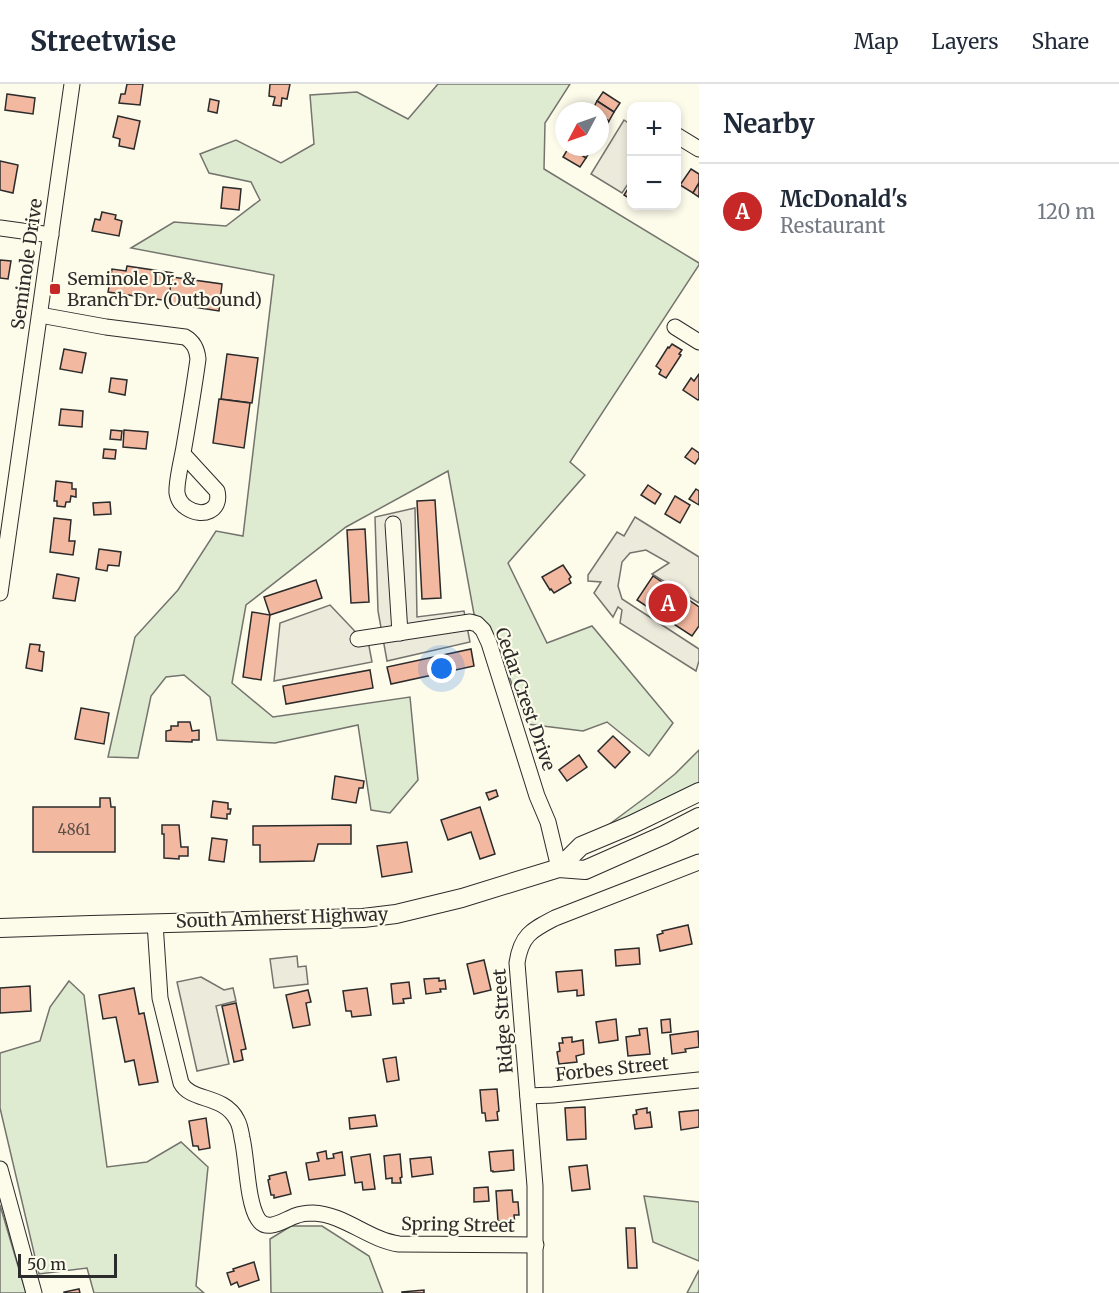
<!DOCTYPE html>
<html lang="en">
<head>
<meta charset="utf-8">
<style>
  body { margin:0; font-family:Merriweather,serif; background:#f2f2f3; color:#1f2937 }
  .controls { position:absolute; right:18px; top:18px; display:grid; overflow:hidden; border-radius:12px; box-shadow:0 3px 9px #0003 }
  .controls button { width:54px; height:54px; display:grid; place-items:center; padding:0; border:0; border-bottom:2px solid #e0e1e3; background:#fff; color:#1f2937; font:30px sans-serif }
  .compass { position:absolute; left:555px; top:18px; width:54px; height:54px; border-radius:50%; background:#fff; box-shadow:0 3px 9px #0003; rotate:229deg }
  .scale { position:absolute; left:18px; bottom:15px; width:99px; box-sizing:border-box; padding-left:6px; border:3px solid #2b2b2b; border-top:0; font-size:16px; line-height:21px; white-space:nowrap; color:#2b2b2b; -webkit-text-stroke:4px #fdfbea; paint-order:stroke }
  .you { position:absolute; left:442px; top:585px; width:21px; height:21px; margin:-15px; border:4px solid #fff; border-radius:50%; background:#1a73e8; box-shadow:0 0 0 9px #1a73e833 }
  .badge { display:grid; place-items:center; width:39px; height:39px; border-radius:50%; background:#c62828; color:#fff; font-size:20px; font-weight:700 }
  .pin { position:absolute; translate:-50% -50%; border:3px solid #fff; box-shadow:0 2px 6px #0006 }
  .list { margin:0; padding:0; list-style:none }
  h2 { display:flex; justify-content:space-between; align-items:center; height:78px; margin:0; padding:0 24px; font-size:26px }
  h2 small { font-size:20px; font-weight:400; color:#747a83 }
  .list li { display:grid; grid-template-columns:39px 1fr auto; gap:18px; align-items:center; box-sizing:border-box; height:96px; padding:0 24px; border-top:2px solid #e0e1e3 }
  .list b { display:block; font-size:22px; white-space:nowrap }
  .list p { margin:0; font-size:20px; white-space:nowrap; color:#747a83 }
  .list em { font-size:20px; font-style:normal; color:#747a83 }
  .map { position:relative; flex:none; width:699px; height:1209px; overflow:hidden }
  header { display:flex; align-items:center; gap:36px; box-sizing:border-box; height:84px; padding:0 30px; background:#fff; border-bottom:2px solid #e0e1e3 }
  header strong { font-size:28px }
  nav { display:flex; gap:33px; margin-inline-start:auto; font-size:21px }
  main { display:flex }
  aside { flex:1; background:#fff }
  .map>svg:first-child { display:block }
  .green { fill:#deebd1; stroke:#74746e; stroke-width:1.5 }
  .parking { fill:#eceadb; stroke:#74746e; stroke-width:1.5 }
  .building { fill:#f2b8a0; stroke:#2b2b2b; stroke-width:1.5 }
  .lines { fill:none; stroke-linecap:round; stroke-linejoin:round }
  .minor-casing { stroke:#2b2b2b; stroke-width:17 }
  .major-casing { stroke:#2b2b2b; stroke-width:20 }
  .minor { stroke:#fdfbea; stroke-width:15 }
  .major { stroke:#fdfbea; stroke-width:18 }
  .poi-dot { fill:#c62828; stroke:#fdfbea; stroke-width:2 }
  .labels { text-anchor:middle; stroke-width:4.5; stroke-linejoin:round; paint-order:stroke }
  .number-label { font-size:15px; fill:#5d4e48 }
  .street-label { font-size:18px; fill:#2b2b2b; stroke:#fdfbea }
  .poi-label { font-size:18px; fill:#2b2b2b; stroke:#fdfbea; text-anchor:start }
</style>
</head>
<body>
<header>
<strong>Streetwise</strong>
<nav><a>Map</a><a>Layers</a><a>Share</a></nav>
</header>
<main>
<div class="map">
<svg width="699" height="1209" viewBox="0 0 699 1209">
  <rect width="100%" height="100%" fill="#fdfbea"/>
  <g class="green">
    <polygon points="438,0 570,0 545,39 544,85 699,179 699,181 570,378 585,391 508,479 547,559 592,542 673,639 649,672 607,638 583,647 527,640 490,542 474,530 448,387 346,443 246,521 232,599 273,633 410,613 418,696 390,729 371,726 358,641 275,659 217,656 210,613 184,591 166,593 151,612 138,674 108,673 135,553 178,506 216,447 243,452 274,191 131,164 174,138 226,142 260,116 251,98 209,89 200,70 236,56 281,79 314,60 310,11 357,8 408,35"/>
    <polygon points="699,666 699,699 675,712 607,742 650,710 675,690"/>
    <polygon points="69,897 84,911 107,1083 147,1078 181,1058 208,1083 196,1202 204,1209 94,1209 87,1184 39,1190 0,1024 0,969 40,957 50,923"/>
    <polygon points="644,1112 699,1118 699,1177 653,1158"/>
    <polygon points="0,1121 26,1209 0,1209"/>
    <polygon points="291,1142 322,1142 369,1172 383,1209 271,1209 270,1155"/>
    <polygon points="699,1186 699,1209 687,1209"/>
  </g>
  <g class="parking">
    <polygon points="624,36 631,41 632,94 622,109 591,90"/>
    <polygon points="415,424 417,533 464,527 470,558 387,577 378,527 375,433"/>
    <polygon points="635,433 699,473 699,519 652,490 669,479 646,466 630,469 622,478 618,502 622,515 699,565 699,577 696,587 620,539 622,526 618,523 613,533 594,509 601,498 588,497 588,491 617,448 624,452"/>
    <polygon points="330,521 369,562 372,578 274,597 280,539"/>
    <polygon points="297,872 298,883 306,882 308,900 274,904 270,875"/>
    <polygon points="201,893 224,906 233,904 236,917 216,922 229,980 197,987 177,898"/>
  </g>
  <g class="building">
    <polygon points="127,0 143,0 140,21 119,19 121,10 125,10"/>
    <polygon points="270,0 290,0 287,15 282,14 281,22 273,21 275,13 269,12"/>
    <polygon points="603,8 620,19 614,28 597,17"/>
    <polygon points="7,10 35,14 33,30 5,26"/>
    <polygon points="210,15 219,17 217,29 208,27"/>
    <polygon points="597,17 614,28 609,37 600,32 600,27 592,27"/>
    <polygon points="118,32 140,37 134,65 119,62 120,55 113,53"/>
    <polygon points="600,32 609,37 603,46 600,44"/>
    <polygon points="569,63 589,63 592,64 586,74"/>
    <polygon points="569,63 586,74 580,83 563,73"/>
    <polygon points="0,77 18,81 13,109 0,106"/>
    <polygon points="691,85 699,90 699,99 693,109 680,101"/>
    <polygon points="699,99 699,113 693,109"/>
    <polygon points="631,100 632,100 632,116 624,111"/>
    <polygon points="223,103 241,105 239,126 221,124"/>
    <polygon points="102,128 116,131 115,135 122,137 119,152 92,147 95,135 100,136"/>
    <polygon points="0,176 11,177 8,195 0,194"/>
    <polygon points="127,182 173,189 169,217 108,208 112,185 126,187"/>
    <polygon points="172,193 222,200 219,227 168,219"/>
    <polygon points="672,260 682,266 679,270 681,271 666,294 659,290 661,286 656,282 668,263 669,264"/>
    <polygon points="64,265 86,269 82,289 60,285"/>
    <polygon points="227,270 258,274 252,319 221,315"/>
    <polygon points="699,290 699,315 698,316 683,306 691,294 694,297"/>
    <polygon points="111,294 127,296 125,311 109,308"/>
    <polygon points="219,315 250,319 244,364 213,359"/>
    <polygon points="61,325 83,327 82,343 59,341"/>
    <polygon points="111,346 122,347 121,356 110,355"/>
    <polygon points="124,346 148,348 146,365 123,363"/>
    <polygon points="692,364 699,369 699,374 695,380 685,373"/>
    <polygon points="104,365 116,366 115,375 103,374"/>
    <polygon points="56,397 72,399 72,405 76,405 76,413 71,412 70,418 66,418 65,423 57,422 57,417 54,417"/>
    <polygon points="648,401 661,410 655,420 641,411"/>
    <polygon points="696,405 699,407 699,421 689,415"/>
    <polygon points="675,412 690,421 680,439 665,430"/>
    <polygon points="435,416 441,514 422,515 417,417"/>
    <polygon points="110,418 111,430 94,431 93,419"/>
    <polygon points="54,434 71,436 69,457 75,457 73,471 50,468"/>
    <polygon points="365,445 369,518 351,519 347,446"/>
    <polygon points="99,465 121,468 119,482 108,481 107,487 96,485"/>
    <polygon points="563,481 571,493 569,495 571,499 554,509 551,505 550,506 542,493"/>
    <polygon points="57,490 79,494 75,517 53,514"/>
    <polygon points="653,492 699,523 699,542 692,552 637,516"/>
    <polygon points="316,496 322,514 270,531 264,513"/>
    <polygon points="252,528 270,531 261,596 243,593"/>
    <polygon points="30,560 40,561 39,567 44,568 42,587 26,584"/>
    <polygon points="471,565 474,582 391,600 387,583"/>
    <polygon points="370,586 373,604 286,620 283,602"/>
    <polygon points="81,624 109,629 104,660 75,655"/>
    <polygon points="178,638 190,638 192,647 199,646 199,656 192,656 192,658 166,657 166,647 171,646 171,642 178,642"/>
    <polygon points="613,652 630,668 615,684 598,667"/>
    <polygon points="579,671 587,683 567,697 559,686"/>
    <polygon points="335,692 364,697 363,704 359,704 356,719 332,715"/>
    <polygon points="496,706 498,712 489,716 486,709"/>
    <polygon points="100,714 110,714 111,723 115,723 115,768 33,768 33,723 100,723"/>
    <polygon points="213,717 228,719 228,725 231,725 230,730 227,730 227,735 211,733"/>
    <polygon points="480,723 495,770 480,775 471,748 448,756 441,736"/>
    <polygon points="162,741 179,741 181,763 188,763 188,772 179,772 179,775 164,774 164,750 162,750"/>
    <polygon points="351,741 351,760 318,760 314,777 260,778 260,761 253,761 253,742"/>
    <polygon points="212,754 227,756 224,778 209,776"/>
    <polygon points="407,758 412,788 382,793 377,762"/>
    <polygon points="688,841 692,860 660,867 657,851 663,849 662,847"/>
    <polygon points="639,864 640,880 616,882 615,866"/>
    <polygon points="484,876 491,906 474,910 467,880"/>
    <polygon points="582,886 584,911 577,912 577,906 558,908 556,888"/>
    <polygon points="439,894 439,897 445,896 446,905 440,905 441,908 426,910 424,895"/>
    <polygon points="409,898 411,914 403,915 404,919 393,920 391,900"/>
    <polygon points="30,902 31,927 0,929 0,904"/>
    <polygon points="134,904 139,930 144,929 158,998 139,1001 134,976 125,978 116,933 103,935 99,911"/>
    <polygon points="367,904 371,931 352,933 351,927 346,927 343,907"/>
    <polygon points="308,906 311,918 306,919 310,941 293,944 286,911"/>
    <polygon points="236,919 246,965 241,966 243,976 234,978 222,922"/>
    <polygon points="616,935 618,956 599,959 596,938"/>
    <polygon points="670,935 671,948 662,949 661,936"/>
    <polygon points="647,944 650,970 628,972 626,953 640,951 639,945"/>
    <polygon points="698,947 699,963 685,965 686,968 672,970 670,951"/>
    <polygon points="572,953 572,958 583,956 584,970 576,972 577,978 559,980 557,968 560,967 559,959 563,959 562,954"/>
    <polygon points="396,973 399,996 387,998 383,975"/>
    <polygon points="497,1005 499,1027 497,1028 498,1036 486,1037 485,1029 482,1029 480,1006"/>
    <polygon points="585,1023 586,1055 567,1056 565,1024"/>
    <polygon points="647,1024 647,1029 650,1028 652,1043 635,1045 633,1031 637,1030 636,1026"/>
    <polygon points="699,1026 699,1043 681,1046 679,1028"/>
    <polygon points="375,1031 377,1042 350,1045 349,1034"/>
    <polygon points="206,1034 210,1064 199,1066 198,1062 193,1062 189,1037"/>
    <polygon points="513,1066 514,1086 493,1088 493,1087 491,1087 489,1068"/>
    <polygon points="326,1067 327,1075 334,1074 333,1070 342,1068 345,1091 309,1096 306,1079 319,1077 317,1069"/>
    <polygon points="370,1070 375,1105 363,1106 362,1098 355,1099 351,1073"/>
    <polygon points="400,1070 402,1093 400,1094 401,1099 392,1099 392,1094 386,1095 384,1072"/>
    <polygon points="431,1073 433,1090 412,1093 410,1075"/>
    <polygon points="587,1081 590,1105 572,1107 569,1083"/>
    <polygon points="286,1088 291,1110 274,1114 274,1111 271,1111 268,1096 270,1095 269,1092"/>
    <polygon points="488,1103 489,1117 474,1118 474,1104"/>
    <polygon points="512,1106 513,1118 518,1118 519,1131 514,1131 515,1140 504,1141 504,1137 498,1137 496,1107"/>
    <polygon points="626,1144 635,1144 637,1184 628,1184"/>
    <polygon points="254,1178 259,1196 239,1203 237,1198 231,1201 227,1189 234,1187 233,1185"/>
    <polygon points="79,1205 80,1209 64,1209 64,1208"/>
    <polygon points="424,1206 424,1209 402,1209 402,1208"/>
  </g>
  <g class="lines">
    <defs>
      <g id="minor">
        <polyline points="676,51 699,65"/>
        <polyline points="0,144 51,151"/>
        <path d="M40,231L106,243L185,253C194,258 197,265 198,275C194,304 189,334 184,363C182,375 176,398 177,409C178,415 182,421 187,424C202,434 222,427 217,407L183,370"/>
        <polyline points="675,243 699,258"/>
        <polyline points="393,440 400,549"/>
        <polyline points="0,509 72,0"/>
        <polyline points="358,555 470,538 477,540 483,546 489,559 537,712 548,738 559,784"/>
        <path d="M155,839L160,914L181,999C191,1018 224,1010 237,1036C240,1041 241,1048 242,1054C247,1075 247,1118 258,1135C267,1149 284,1136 295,1132C300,1130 307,1129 313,1129C344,1130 369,1156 399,1160L536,1161"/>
        <polyline points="528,1012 553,1011 699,996"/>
        <polyline points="0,1085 34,1209"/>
        <path d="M535,1209V1102L517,879C521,851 532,846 555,834L699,778"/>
      </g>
      <g id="major">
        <polyline points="559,784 581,762 631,741 699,708"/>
        <polyline points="0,844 91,841 363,834 396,830 462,814 559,784 585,786 664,751 699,733"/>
      </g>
    </defs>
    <use href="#minor" class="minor-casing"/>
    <use href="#major" class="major-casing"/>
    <use href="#minor" class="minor"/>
    <use href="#major" class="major"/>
  </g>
  <rect class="poi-dot" x="49" y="199" width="12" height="12" rx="3"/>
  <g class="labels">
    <g class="number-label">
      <text x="74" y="751">4861</text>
    </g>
    <g class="street-label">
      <text transform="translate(27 180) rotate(-82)" y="6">Seminole Drive</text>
      <text transform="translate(525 615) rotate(71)" y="6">Cedar Crest Drive</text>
      <text transform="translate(282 834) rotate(-2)" y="6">South Amherst Highway</text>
      <text transform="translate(503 937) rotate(-94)" y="6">Ridge Street</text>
      <text transform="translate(612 985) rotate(-6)" y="6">Forbes Street</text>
      <text transform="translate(458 1141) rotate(1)" y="6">Spring Street</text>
    </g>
    <g class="poi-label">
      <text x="67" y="201">Seminole Dr. &amp;<tspan x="67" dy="21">Branch Dr. (Outbound)</tspan></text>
    </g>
  </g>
</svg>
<div class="controls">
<button>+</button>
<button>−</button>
</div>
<svg class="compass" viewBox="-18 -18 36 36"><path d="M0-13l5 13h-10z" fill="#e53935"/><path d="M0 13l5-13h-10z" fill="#747a83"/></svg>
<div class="scale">50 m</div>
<div class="you"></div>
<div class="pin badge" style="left:668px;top:519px">A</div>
</div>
<aside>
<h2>Nearby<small></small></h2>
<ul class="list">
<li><span class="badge">A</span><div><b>McDonald's</b><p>Restaurant</p></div><em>120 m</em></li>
</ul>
</aside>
</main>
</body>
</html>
